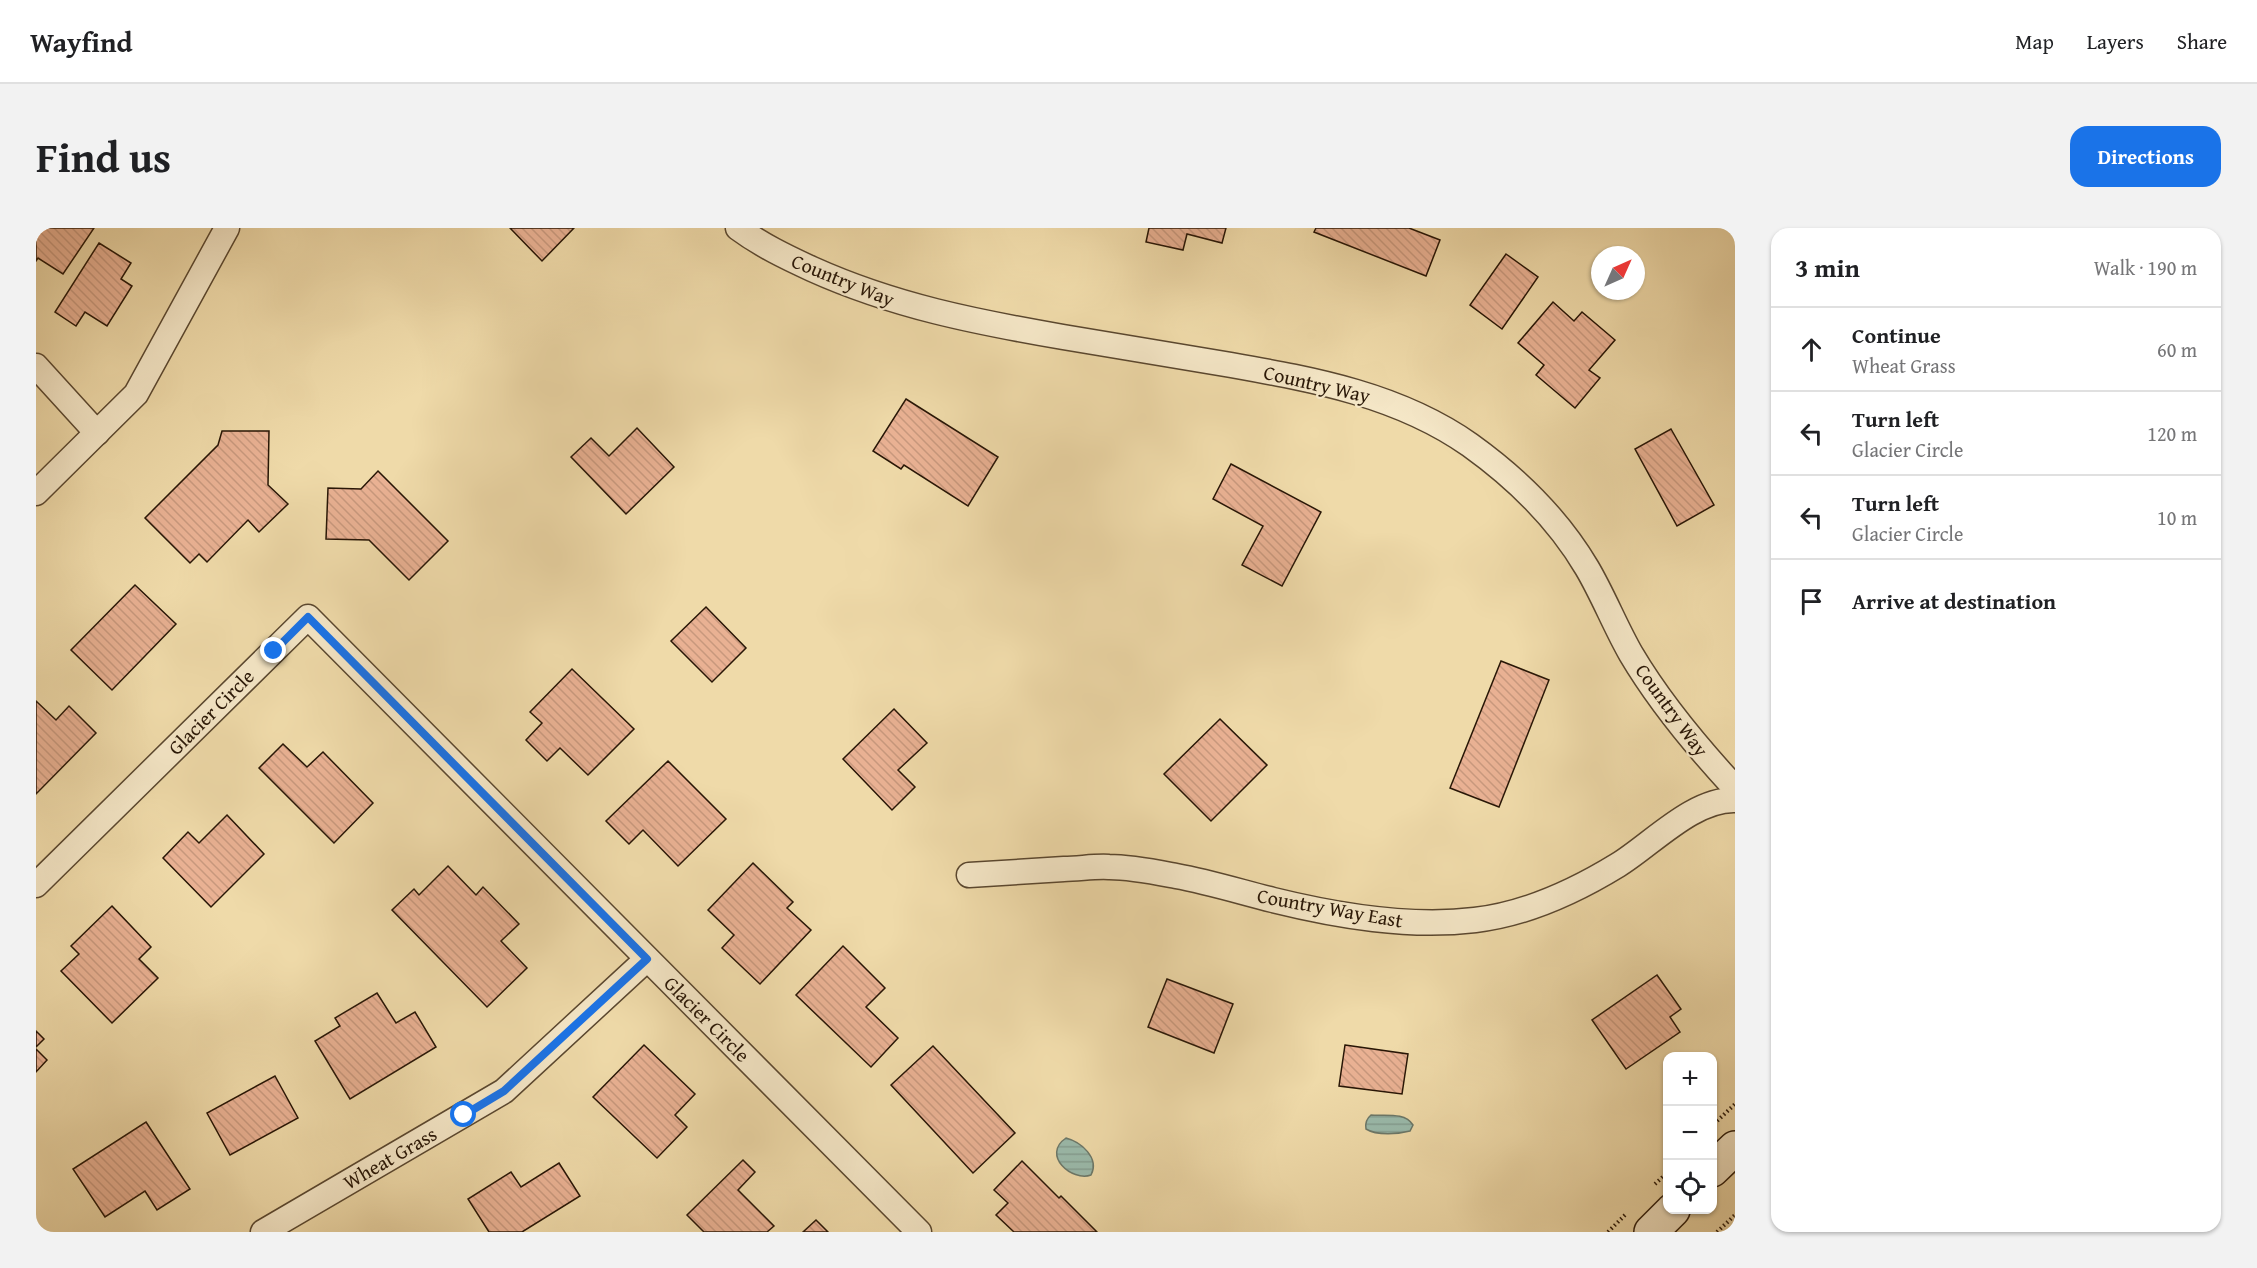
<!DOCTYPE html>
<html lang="en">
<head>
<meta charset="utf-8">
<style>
  body { margin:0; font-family:"Gentium Book Plus",serif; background:#f2f2f2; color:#202124 }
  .controls { position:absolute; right:18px; bottom:18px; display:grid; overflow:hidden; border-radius:12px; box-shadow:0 2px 4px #0004 }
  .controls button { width:54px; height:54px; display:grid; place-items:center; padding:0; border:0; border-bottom:2px solid #e0e0e0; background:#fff; color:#202124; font:30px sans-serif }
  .compass { position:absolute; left:1555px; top:18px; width:54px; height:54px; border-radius:50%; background:#fff; box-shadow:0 2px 4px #0004; rotate:45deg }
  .stop { position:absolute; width:18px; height:18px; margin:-14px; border:4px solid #1a73e8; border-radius:50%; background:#fff }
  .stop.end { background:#1a73e8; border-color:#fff; box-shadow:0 2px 6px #0008 }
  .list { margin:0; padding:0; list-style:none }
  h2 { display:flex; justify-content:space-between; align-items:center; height:78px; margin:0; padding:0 24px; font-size:26px }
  h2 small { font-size:20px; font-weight:400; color:#757577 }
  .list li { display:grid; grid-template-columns:39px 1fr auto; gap:18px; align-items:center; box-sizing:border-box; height:84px; padding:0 24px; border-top:2px solid #e0e0e0 }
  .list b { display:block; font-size:22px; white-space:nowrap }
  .list p { margin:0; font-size:20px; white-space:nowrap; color:#757577 }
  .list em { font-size:20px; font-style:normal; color:#757577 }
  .icon { flex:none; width:33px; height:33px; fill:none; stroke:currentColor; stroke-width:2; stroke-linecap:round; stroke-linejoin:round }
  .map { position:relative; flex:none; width:1699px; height:1004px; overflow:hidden; border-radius:18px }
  header { display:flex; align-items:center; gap:36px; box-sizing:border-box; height:84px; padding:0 30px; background:#fff; border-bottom:2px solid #e0e0e0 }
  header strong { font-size:28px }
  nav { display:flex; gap:33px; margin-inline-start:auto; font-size:21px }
  .intro { display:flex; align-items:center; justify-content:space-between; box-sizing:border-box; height:144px; padding:0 36px }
  h1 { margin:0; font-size:42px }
  .button { padding:15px 27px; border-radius:18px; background:#1a73e8; color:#fff; font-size:21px; font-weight:700 }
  main { display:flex; gap:36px; padding:0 36px }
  aside { flex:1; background:#fff; border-radius:18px; box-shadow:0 2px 4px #0004 }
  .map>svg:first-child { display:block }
  .water { fill:url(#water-rules); stroke:#6c7869; stroke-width:1.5 }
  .building { fill:url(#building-back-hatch); stroke:#281606; stroke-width:1.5 }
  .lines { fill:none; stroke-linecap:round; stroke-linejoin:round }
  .street-casing { stroke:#5a472f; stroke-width:27 }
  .secondary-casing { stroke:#281606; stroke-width:36 }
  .path { stroke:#281606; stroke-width:4; stroke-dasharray:1.5 3; stroke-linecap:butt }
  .street { stroke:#f5e7c7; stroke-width:24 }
  .secondary { stroke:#f5e7c7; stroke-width:33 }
  .route { stroke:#1a73e8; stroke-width:8 }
  .labels { text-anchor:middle; stroke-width:4.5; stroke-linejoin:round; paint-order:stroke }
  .street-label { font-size:20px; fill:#281606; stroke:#f5e7c7 }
</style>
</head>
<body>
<header>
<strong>Wayfind</strong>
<nav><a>Map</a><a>Layers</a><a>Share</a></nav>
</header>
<div class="intro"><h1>Find us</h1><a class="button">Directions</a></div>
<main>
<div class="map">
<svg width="1699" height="1004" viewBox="0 0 1699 1004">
  <defs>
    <pattern id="water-rules" width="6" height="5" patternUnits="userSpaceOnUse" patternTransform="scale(1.5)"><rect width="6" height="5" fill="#9abaab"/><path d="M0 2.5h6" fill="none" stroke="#859f92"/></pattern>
    <pattern id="building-back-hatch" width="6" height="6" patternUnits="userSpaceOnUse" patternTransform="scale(1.5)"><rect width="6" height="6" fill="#e9b193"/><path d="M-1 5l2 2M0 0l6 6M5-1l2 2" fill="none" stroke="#c8987d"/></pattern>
  </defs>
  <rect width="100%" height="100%" fill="#efdaa9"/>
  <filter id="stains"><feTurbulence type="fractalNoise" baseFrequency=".00333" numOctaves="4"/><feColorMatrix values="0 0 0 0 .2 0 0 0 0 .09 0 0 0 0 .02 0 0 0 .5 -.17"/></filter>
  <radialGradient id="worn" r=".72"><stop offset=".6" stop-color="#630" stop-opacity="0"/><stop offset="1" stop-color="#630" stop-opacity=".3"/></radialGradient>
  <g class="water">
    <path d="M1335,887C1350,888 1369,884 1377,897L1374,903C1363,906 1341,908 1330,901C1329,895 1330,891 1335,887Z"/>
    <path d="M1030,910C1045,914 1064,930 1055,947C1036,954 1005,927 1030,910Z"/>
  </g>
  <g class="building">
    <polygon points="0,0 58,0 27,46 2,30 0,33"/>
    <polygon points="474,0 538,0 506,33"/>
    <polygon points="1113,0 1190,0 1186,15 1151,6 1147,22 1110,14"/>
    <polygon points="1280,0 1373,0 1404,12 1390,48 1278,4"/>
    <polygon points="63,15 95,35 85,51 96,58 71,98 49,84 40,98 19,84"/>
    <polygon points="1470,26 1502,49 1466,101 1434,77"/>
    <polygon points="1517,74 1538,93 1546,84 1579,112 1553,142 1564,150 1539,180 1500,147 1508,137 1482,115"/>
    <polygon points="870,171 962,229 932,278 868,237 865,241 837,223"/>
    <polygon points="601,200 638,239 590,286 535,229 555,210 573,228"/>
    <polygon points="1635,201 1678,277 1641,298 1599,221"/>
    <polygon points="186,203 233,203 232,257 252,276 223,304 212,292 171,334 163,326 154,335 109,290 182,217"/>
    <polygon points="1195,236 1285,284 1246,358 1206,337 1227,298 1177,271"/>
    <polygon points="342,243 412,313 373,352 333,312 290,311 292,260 325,261"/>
    <polygon points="99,357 140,396 76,462 35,422"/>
    <polygon points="670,379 710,420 676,454 635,413"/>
    <polygon points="1465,433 1513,452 1463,579 1414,560"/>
    <polygon points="536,441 598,501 552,547 524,520 511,533 490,512 506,495 494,484"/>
    <polygon points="0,473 20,492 33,478 60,505 0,566"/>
    <polygon points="858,481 891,515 862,542 879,559 856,582 807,531"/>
    <polygon points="1184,491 1231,537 1175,593 1128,546"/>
    <polygon points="247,516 271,539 287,524 337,575 298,615 223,540"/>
    <polygon points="632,533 690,591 642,638 607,602 593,616 570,593"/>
    <polygon points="191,587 228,626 175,679 127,630 152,604 163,615"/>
    <polygon points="717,635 757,674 751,680 775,702 724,756 686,720 698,707 672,682"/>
    <polygon points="412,638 440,667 447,659 483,696 465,713 491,740 451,779 356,682 378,661 383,667"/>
    <polygon points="76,678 115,719 103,731 122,750 76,795 25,743 43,726 35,718"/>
    <polygon points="807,718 849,760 830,779 862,810 835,839 760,767"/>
    <polygon points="1621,747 1645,781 1634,789 1644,804 1590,841 1556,792"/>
    <polygon points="1131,751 1197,776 1178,825 1112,799"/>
    <polygon points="341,765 360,795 379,784 400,819 314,871 279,813 304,798 299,790"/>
    <polygon points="0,803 8,811 0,819"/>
    <polygon points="608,817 659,866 639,887 651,899 621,930 557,869"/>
    <polygon points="1309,817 1372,826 1366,866 1303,858"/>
    <polygon points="897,818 979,905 937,945 855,857"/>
    <polygon points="0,821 11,832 0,844"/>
    <polygon points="239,848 262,890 194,927 171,885"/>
    <polygon points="110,894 154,961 121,982 109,963 69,989 37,941"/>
    <polygon points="707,932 719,944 702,962 738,998 731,1004 668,1004 651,987"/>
    <polygon points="986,933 1023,970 1025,968 1061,1004 978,1004 960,987 972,975 958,962"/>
    <polygon points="523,935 544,968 486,1004 453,1004 432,971 475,944 485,959"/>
    <polygon points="780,992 792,1004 767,1004"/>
  </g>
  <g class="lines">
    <defs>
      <g id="street">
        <path d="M702,0C725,17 750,29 776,41C858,78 940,94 1027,109C1083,118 1139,128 1195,137C1279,152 1363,167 1434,217C1480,250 1522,291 1551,340C1567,367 1579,398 1595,426C1624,475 1660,518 1699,560"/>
        <polyline points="0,138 61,205"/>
        <polyline points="0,265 100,166 191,0"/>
        <path d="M933,647C964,645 996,643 1028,641C1043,641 1058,638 1073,639C1095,639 1119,644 1140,648C1173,654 1205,664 1237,672C1302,688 1373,700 1439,692C1491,686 1538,664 1582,637C1616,616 1657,571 1699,572"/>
        <polyline points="0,657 272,389 883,1004"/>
        <polyline points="227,1004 468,863 611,731"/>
      </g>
      <g id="secondary">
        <polyline points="1676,942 1699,920"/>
        <polyline points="1615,1004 1637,982"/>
      </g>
    </defs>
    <use href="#street" class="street-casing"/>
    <use href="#secondary" class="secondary-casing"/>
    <g class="path">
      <polyline points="1678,896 1699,876"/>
      <polyline points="1619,956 1632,944"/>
      <polyline points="1572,1004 1589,987"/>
      <polyline points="1681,1004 1699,987"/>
    </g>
    <use href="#street" class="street"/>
    <use href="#secondary" class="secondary"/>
  </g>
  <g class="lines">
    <polyline class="route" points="238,423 272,389 611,731 468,863 428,887"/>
  </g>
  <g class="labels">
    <g class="street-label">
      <text transform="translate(807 52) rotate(22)" y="7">Country Way</text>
      <text transform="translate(1281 156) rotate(13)" y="7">Country Way</text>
      <text transform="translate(1636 482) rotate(54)" y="7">Country Way</text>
      <text transform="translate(175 484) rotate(-45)" y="7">Glacier Circle</text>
      <text transform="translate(1294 680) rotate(10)" y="7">Country Way East</text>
      <text transform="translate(671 791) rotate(45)" y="7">Glacier Circle</text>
      <text transform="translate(354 930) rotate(-30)" y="7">Wheat Grass</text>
    </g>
  </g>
  <rect width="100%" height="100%" filter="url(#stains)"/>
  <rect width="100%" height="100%" fill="url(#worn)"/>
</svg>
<div class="controls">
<button>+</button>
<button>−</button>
<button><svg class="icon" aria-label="locate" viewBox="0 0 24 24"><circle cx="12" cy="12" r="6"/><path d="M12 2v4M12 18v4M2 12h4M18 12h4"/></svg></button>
</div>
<svg class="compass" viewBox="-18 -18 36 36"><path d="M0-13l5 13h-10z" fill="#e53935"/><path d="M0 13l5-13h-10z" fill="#757577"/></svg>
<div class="stop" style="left:428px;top:887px"></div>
<div class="stop end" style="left:238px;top:423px"></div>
</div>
<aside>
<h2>3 min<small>Walk · 190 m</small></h2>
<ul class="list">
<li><svg class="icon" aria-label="ahead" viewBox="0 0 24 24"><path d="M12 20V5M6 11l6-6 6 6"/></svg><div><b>Continue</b><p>Wheat Grass</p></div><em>60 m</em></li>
<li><svg class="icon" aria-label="left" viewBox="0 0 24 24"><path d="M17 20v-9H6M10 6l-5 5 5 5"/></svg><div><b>Turn left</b><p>Glacier Circle</p></div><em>120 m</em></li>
<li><svg class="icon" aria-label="left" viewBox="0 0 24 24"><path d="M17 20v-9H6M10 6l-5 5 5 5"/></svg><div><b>Turn left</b><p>Glacier Circle</p></div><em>10 m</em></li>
<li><svg class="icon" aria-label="arrive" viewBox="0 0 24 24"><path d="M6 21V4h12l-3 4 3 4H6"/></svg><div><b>Arrive at destination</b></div></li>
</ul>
</aside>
</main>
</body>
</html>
